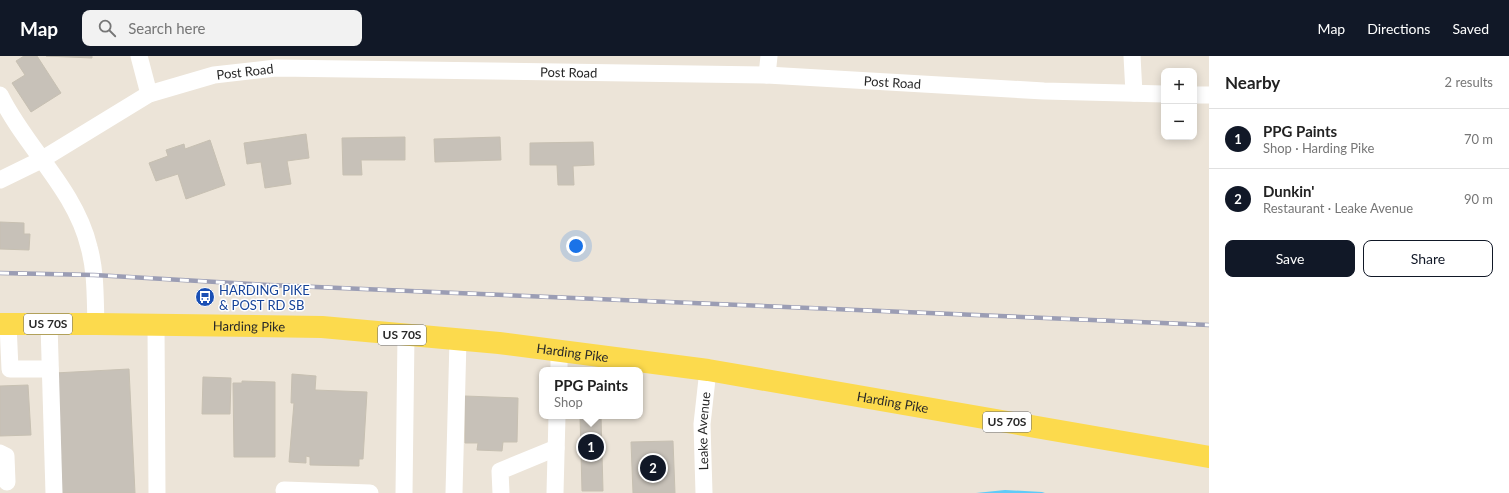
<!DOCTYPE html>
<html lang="en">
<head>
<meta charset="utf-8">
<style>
  body { margin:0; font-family:Lato,sans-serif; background:#f2f2f2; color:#222 }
  .controls { position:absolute; right:12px; top:12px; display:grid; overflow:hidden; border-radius:8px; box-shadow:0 2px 10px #0003 }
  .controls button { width:36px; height:36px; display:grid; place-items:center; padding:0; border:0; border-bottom:1px solid #e0e0e0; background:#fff; color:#222; font:20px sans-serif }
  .you { position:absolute; left:576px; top:190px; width:14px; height:14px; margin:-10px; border:3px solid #fff; border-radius:50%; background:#1a73e8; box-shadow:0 0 0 6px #1a73e833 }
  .badge { display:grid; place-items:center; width:26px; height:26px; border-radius:50%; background:#111827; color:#fff; font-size:13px; font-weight:700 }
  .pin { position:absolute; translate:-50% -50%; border:2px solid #fff; box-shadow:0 1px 4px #0006 }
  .popup { position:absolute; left:539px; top:311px; width:104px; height:52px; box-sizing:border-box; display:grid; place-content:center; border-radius:8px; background:#fff; filter:drop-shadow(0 1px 3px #0005); font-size:13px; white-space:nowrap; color:#767676 }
  .popup b { font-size:15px; color:#222 }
  .popup::after { content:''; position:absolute; left:50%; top:100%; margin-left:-8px; border:8px solid transparent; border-top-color:#fff }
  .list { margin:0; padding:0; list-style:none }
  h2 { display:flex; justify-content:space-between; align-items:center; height:52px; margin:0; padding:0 16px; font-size:17px }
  h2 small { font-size:13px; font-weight:400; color:#767676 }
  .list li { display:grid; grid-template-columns:26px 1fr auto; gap:12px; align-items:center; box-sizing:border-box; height:60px; padding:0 16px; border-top:1px solid #e0e0e0 }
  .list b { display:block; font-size:15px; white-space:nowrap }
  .list p { margin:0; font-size:13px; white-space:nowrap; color:#767676 }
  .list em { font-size:13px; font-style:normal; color:#767676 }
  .actions { display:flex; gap:8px; padding:12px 16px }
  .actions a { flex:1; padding:9px 0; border:1px solid #111827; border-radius:8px; text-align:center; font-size:14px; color:#111827 }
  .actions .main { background:#111827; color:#fff }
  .icon { flex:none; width:22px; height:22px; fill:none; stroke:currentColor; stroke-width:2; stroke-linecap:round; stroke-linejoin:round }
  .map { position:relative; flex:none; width:1209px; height:437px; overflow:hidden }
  header { display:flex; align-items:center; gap:24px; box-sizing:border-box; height:56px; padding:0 20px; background:#111827; color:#fff }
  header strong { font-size:19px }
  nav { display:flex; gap:22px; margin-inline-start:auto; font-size:14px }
  .search { width:280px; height:36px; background:#f2f2f2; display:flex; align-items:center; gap:10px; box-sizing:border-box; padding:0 14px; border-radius:8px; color:#767676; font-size:15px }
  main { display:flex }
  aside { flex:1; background:#fff }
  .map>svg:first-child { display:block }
  .water { fill:#60caf8 }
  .building { fill:#c7c1b8; stroke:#c7c0b2 }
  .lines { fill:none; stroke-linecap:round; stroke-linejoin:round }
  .minor { stroke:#fff; stroke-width:17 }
  .major { stroke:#fcda4d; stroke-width:22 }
  .rail-casing { stroke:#9b9db4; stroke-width:4.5 }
  .rail { stroke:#fff; stroke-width:3; stroke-dasharray:9; stroke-linecap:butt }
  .labels { text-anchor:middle; stroke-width:3; stroke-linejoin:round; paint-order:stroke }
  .shield { fill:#fff; stroke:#686868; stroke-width:1 }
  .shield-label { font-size:12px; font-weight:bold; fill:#282828 }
  .street-label { font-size:13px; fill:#282828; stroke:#fff }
  .transit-label { font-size:13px; fill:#164399; stroke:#fff; text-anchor:start }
</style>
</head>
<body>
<header>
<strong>Map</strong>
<div class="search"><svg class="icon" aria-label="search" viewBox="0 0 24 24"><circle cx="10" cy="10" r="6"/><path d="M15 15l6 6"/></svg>Search here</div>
<nav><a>Map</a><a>Directions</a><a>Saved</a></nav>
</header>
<main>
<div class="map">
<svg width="1209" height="437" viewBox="0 0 1209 437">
  <rect width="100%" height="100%" fill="#ece4d8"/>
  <polygon class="water" points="1005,434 1042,436 1045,437 976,437"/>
  <g class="building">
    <polygon points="24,0 37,0 61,37 31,56 12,27 25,19 16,5"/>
    <polygon points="46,0 92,0 92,2"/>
    <polygon points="306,78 309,102 287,105 291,128 265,132 261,106 247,108 244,87"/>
    <polygon points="405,81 405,104 361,104 362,119 343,119 342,82"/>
    <polygon points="500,81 501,104 435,106 434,83"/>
    <polygon points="210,84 225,129 186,143 178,118 156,125 149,107 168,100 166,94 184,88 185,93"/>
    <polygon points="593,86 594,109 573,110 574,129 558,129 557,109 530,109 530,87"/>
    <polygon points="0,166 24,167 24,178 30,178 29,194 0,193"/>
    <polygon points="129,313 135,437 62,437 55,317"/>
    <polygon points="292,318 316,320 315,334 367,336 363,403 359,403 359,410 310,409 310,401 306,400 306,407 289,406 294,347 291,347"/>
    <polygon points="203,321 231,322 230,358 202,358"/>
    <polygon points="242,325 275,326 275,401 234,401 233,327 242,327"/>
    <polygon points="28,329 31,379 0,380 0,330"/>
    <polygon points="465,340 518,342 517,386 503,386 502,395 477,394 478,387 465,387"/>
    <polygon points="580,360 601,360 603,435 582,435"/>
    <polygon points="673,385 675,437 633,437 631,386"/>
  </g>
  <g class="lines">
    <g class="minor">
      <polyline points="139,0 149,38"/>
      <polyline points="1132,0 1134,37"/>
      <polyline points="767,19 769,0"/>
      <path d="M0,39C26,92 75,133 89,191C96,216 95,242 96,268"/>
      <polyline points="1194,39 1209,39"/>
      <path id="s1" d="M0,124L41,104L149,38L214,19L276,12L767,19L1044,35L1164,38"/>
      <polyline points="8,268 10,313 50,313"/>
      <polyline points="49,268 54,437"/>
      <polyline points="156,269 157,437"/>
      <polyline points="559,314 559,295"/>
      <polyline points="0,397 6,400 7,426"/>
      <polyline points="284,434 370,437"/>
      <polyline points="404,437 406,279"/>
      <polyline points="454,437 458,284"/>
      <polyline points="501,437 500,415 556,392"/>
      <polyline points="555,437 557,360"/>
      <path id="s2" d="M704,437L702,368L708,314"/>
    </g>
    <path class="major" id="s3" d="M0,268H96L322,271L499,287L708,314L1209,401"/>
    <defs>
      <polyline id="rail" points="0,217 94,219 269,229 1209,269"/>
    </defs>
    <use href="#rail" class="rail-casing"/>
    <use href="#rail" class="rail"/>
  </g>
  <defs>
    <symbol id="bus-disc" viewBox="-11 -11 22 22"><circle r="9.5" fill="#1a4fb4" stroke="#fff"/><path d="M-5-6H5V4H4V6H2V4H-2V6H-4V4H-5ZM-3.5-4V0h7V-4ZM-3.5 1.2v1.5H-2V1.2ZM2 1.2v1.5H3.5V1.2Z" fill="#fff"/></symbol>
  </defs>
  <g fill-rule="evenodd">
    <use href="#bus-disc" x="194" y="230" width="22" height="22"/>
  </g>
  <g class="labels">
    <g class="shield">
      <rect x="24" y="258" width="48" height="20" rx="3"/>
      <rect x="378" y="269" width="48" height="20" rx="3"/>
      <rect x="983" y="356" width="48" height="20" rx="3"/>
    </g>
    <g class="shield-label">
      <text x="48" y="272">US 70S</text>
      <text x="402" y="283">US 70S</text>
      <text x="1007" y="370">US 70S</text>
    </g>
    <g class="street-label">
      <text dy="5" stroke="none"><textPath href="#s1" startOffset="595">Post Road</textPath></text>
      <text dy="5" stroke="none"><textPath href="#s1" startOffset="271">Post Road</textPath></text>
      <text dy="5" stroke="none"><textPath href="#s1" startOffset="919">Post Road</textPath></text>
      <text dy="5" stroke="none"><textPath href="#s3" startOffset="249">Harding Pike</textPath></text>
      <text dy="5" stroke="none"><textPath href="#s3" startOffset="574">Harding Pike</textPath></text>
      <text dy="5" stroke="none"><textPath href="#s3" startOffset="898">Harding Pike</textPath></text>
      <text dy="5" stroke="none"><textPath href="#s2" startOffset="62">Leake Avenue</textPath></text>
    </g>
    <g class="transit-label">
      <text x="219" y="239">HARDING PIKE<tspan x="219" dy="15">&amp; POST RD SB</tspan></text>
    </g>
  </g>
</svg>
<div class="controls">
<button>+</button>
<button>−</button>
</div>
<div class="you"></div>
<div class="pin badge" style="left:591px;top:391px">1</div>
<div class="popup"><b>PPG Paints</b>Shop</div>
<div class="pin badge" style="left:653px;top:412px">2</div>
</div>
<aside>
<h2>Nearby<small>2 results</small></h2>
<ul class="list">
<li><span class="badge">1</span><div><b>PPG Paints</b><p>Shop · Harding Pike</p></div><em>70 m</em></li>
<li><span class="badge">2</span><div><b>Dunkin'</b><p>Restaurant · Leake Avenue</p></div><em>90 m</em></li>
</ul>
<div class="actions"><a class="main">Save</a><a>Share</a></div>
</aside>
</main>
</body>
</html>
